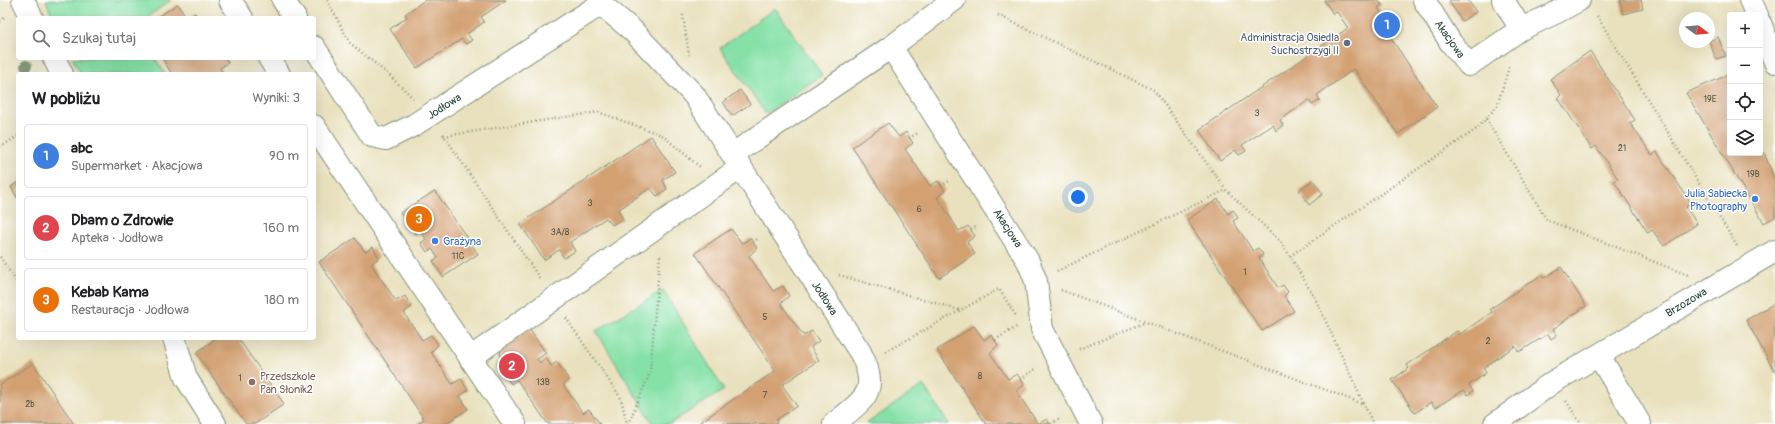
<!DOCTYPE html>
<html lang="pl">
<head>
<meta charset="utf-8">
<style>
  body { margin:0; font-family:Pangolin,sans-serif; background:#f6f6f6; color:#202124 }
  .controls { position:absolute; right:12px; top:12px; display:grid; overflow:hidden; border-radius:4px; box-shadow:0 4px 16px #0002 }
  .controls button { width:36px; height:36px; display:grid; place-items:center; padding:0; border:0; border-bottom:1px solid #e0e0e0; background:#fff; color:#202124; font:20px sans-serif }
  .compass { position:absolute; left:1679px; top:12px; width:36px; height:36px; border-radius:50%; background:#fff; box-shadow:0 4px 16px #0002; rotate:106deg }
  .you { position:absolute; left:1078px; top:197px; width:14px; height:14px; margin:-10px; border:3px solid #fff; border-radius:50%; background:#1a73e8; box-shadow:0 0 0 6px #1a73e833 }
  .badge { display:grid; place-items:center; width:26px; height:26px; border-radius:50%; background:#d93025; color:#fff; font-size:13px; font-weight:700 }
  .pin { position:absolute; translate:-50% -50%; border:2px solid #fff; box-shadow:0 1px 4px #0006 }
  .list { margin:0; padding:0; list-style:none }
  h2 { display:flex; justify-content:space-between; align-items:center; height:52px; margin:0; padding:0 16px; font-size:17px }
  h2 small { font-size:13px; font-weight:400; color:#757577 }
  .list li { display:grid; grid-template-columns:26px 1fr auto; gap:12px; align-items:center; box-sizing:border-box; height:64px; margin:0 8px 8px; padding:0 8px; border:1px solid #e0e0e0; border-radius:4px }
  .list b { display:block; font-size:15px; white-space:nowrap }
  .list p { margin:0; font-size:13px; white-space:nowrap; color:#757577 }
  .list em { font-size:13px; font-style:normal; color:#757577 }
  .icon { flex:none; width:22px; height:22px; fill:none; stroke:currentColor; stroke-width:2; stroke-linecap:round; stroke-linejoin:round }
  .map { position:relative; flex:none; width:1775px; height:424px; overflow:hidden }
  .search { position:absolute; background:#fff; box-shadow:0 4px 16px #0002; left:16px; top:16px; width:300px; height:44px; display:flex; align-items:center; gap:10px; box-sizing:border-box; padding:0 14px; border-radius:4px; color:#757577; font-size:15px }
  .panel { position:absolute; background:#fff; box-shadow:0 4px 16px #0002; left:16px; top:72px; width:300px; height:268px; border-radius:4px }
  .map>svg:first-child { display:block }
  .green { fill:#86e1a7; stroke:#528f6e }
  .building { fill:#d3a072 }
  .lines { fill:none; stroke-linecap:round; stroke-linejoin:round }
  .minor-casing { stroke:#848f79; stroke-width:24 }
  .tertiary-casing { stroke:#848f79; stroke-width:24 }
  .path { stroke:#848f79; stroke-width:2.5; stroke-dasharray:1 3; stroke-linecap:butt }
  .minor { stroke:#fff; stroke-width:22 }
  .tertiary { stroke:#fff; stroke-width:22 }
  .tree { fill:#889d82 }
  .service-dot { fill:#5c6f8a; stroke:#fff; stroke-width:1.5 }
  .shop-dot { fill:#3f7fe0; stroke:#fff; stroke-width:1.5 }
  .education-dot { fill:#8d6e63; stroke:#fff; stroke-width:1.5 }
  .labels { text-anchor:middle; stroke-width:3; stroke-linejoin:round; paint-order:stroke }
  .number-label { font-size:9px; fill:#4c5644 }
  .service-label { font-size:11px; fill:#4e5e75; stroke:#fff; text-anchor:end }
  .street-label { font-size:11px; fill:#1f3d34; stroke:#fff }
  .shop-label { font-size:11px; fill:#366cbe; stroke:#fff; text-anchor:end }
  .education-label { font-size:11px; fill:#785e54; stroke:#fff; text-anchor:start }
</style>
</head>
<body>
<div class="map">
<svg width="1775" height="424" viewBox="0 0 1775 424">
  <rect width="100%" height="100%" fill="#fff"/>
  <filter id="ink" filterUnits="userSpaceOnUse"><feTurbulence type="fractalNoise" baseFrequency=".025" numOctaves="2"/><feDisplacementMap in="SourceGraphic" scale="8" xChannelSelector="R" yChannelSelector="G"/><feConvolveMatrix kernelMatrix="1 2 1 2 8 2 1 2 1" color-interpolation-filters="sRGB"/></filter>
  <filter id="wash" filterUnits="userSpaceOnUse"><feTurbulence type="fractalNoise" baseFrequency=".012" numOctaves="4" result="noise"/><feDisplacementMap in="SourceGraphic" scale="16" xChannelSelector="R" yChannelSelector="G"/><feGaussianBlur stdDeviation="0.9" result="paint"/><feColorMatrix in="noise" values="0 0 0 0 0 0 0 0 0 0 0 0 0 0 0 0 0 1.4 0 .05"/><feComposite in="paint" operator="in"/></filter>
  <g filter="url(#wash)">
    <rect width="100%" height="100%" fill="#e9e1be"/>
    <g class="green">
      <polygon points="46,0 171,0 146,18 53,18"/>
      <polygon points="775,8 822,75 766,114 720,48"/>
      <polygon points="72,58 155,58 165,74 81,74"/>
      <polygon points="663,290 724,390 669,424 653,424 596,331"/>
      <polygon points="923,385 949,424 866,424"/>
    </g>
    <g id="blocks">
      <g class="building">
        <polygon points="425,0 506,0 481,17 484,22 467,34 472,40 466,44 462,39 417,68 390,29 407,17 405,14"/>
        <polygon points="1324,0 1378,0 1382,5 1378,8 1392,29 1387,32 1437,107 1398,134 1354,69 1317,95 1320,100 1312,105 1309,100 1280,120 1283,125 1276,131 1273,125 1242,145 1246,151 1239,155 1235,150 1220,161 1199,130 1348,28 1337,12 1333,14"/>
        <polygon points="1451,0 1468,0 1476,12 1462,21 1449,1"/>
        <polygon points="1620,0 1641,0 1643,9 1623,14"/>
        <polygon points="178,4 187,18 156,18"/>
        <polygon points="195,13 199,18 188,18"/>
        <polygon points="1718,37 1726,56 1716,59 1709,41"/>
        <polygon points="1590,51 1635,120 1630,123 1652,155 1657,152 1691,203 1686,207 1697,224 1664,246 1652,230 1648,233 1614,181 1618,179 1596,146 1592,149 1558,98 1561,95 1550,79"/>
        <polygon points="162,58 225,58 228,63 220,68 224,74 172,74"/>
        <polygon points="1730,74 1730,153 1761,154 1764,152 1775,181 1775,217 1764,223 1686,93"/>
        <polygon points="740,90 750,104 732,116 723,102"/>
        <polygon points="888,123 899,137 906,132 913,143 905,149 930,186 938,181 945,191 937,197 959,231 968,226 975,236 967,242 975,254 939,278 852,147"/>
        <polygon points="651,136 675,172 663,180 667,189 657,196 650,188 618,210 623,219 617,222 612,225 606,218 570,242 575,251 564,258 559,250 544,260 520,224"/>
        <polygon points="1313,180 1323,194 1309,205 1299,190"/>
        <polygon points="18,182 18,199 11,187"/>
        <polygon points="435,191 478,254 443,277 433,261 438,258 432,249 427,252 421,243 426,239 420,230 415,234 400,213"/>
        <polygon points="1218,199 1228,214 1233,210 1236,214 1238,218 1233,221 1253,251 1258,248 1261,251 1263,255 1259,258 1278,288 1283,285 1288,292 1284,296 1294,311 1262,331 1187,220"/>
        <polygon points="731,229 741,242 743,243 750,238 757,248 749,256 773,291 783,286 789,296 782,302 781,304 803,335 805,335 812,331 819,341 812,346 811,348 819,360 782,385 797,406 776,420 777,424 699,423 775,371 695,253"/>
        <polygon points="355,238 365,252 373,247 379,258 371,264 396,301 405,296 412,306 404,313 422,340 431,335 435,340 438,345 431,352 452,384 461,379 468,390 460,396 468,409 445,424 417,424 424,419 319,262"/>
        <polygon points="1561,267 1586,306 1553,329 1557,335 1551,339 1548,334 1519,352 1515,346 1483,368 1486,373 1469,385 1473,391 1468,395 1464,390 1435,408 1431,402 1415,413 1392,380 1409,368 1407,365 1457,331 1460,334 1492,312 1490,309 1541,275 1544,278"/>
        <polygon points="1775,303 1775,372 1746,320"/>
        <polygon points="974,326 984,340 991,335 998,345 990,353 1008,379 1017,374 1021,379 1024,385 1017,390 1017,392 1038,424 986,424 937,350"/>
        <polygon points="529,329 546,353 537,359 540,363 546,358 551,366 557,362 569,380 563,385 583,413 589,409 600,424 548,424 517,380 511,384 497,364 502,361 500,356 501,349"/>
        <polygon points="216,338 238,338 284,404 255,424 246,424 196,353"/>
        <polygon points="33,363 74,424 0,424 0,385"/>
        <polygon points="1047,419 1050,424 1038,424"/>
      </g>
    </g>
  </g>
  <g filter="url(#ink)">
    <use href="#blocks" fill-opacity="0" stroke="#848f79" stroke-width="1"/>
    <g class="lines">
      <defs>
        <g id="minor">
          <polyline points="23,0 32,18"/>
          <polyline points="230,0 242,18"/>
          <polyline points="283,0 295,18"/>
          <polyline points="1424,0 1451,43 1469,65 1521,29 1557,12 1579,0"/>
          <polyline points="1503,0 1521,29"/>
          <path d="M314,47L372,136L386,139L414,125L601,4L632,30L694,95L860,352C881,392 864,399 834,424"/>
          <polyline points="891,47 1028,261 1036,281 1042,329 1091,424"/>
          <polyline points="54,58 62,74"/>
          <polyline points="269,58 279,74"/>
          <polyline points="314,126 515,424"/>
          <polyline points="733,154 891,47 954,0"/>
          <polyline points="174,338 186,378 215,424"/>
          <polyline points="1599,356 1640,424"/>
          <polyline points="470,358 740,168"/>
          <polyline points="1495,424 1553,382 1775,251"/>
        </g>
        <g id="tertiary">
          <polyline points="1750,0 1757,15"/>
          <polyline points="1760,23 1775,62"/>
        </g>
      </defs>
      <use href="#minor" class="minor-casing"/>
      <use href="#tertiary" class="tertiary-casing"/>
      <g class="path">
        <polyline points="327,0 350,43 389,75 413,98"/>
        <polyline points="683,15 689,55"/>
        <polyline points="998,15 1154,90 1226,190 1279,240 1290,256 1316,300 1373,424"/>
        <polyline points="1597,16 1737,246"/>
        <polyline points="0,21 6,17"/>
        <polyline points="1486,119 1547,220 1688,275"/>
        <polyline points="443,134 540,279"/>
        <polyline points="444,136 598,112 662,135 700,167"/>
        <polyline points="909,138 918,133"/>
        <polyline points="0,147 18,136"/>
        <polyline points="941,186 949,181"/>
        <polyline points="971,230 977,226"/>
        <polyline points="753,242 759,238"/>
        <polyline points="1290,256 1478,128 1497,106 1509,67"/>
        <polyline points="0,257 18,284"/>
        <polyline points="1057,271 1226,190"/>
        <polyline points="839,275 959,310"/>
        <polyline points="1061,290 1363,404"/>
        <polyline points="566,318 621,398 627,424"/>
        <polyline points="995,340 1018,326"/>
        <polyline points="1079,349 1144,323"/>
        <polyline points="885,352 999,289 1016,316"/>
        <polyline points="1021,379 1037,368"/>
        <polyline points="1566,401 1581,424"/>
        <polyline points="628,424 650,373 660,254"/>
        <polyline points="1051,424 1061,418"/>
      </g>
      <use href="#minor" class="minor"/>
      <use href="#tertiary" class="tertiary"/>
    </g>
    <circle class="tree" cx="26" cy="66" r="6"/>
  </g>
  <circle class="service-dot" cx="1347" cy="43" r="4"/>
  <g class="shop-dot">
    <circle cx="1755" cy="199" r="4"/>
    <circle cx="435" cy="241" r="4"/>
  </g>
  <circle class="education-dot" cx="252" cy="382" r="4"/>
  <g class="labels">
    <g class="number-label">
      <text x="1710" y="102">19E</text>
      <text x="1257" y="116">3</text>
      <text x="1622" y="151">21</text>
      <text x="1753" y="177">19B</text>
      <text x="590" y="206">3</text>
      <text x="919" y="212">6</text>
      <text x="560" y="235">3A/8</text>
      <text x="458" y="259">11C</text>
      <text x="1245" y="275">1</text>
      <text x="765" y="320">5</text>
      <text x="1488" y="344">2</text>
      <text x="980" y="379">8</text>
      <text x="240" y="381">1</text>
      <text x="543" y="385">13B</text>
      <text x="765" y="398">7</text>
      <text x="30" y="407">2b</text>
    </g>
    <g class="service-label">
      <text x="1339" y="41">Administracja Osiedla<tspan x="1339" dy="13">Suchostrzygi II</tspan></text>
    </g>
    <g class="street-label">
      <text transform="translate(1450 39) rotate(55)" y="4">Akacjowa</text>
      <text transform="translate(444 106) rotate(-33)" y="4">Jodłowa</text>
      <text transform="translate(1008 228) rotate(57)" y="4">Akacjowa</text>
      <text transform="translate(825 298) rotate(57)" y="4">Jodłowa</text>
      <text transform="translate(1686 302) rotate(-31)" y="4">Brzozowa</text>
    </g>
    <g class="shop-label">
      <text x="1747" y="197">Julia Sabiecka<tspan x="1747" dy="13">Photography</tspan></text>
      <text x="443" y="245" text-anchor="start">Grażyna</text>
    </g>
    <g class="education-label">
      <text x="260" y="380">Przedszkole<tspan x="260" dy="13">Pan Słonik2</tspan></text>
    </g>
  </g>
</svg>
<div class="controls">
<button>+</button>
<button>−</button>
<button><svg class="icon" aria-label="locate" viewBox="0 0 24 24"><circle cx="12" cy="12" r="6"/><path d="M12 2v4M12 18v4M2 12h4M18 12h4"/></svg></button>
<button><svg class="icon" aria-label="layers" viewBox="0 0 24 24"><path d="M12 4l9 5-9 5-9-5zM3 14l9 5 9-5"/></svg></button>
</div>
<svg class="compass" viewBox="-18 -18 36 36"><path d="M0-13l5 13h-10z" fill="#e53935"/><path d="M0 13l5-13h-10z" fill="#757577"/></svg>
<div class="you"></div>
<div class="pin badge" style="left:1387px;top:25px;background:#3f7fe0">1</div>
<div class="pin badge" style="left:512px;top:366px;background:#e0444e">2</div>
<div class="pin badge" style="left:419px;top:219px;background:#e8710a">3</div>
<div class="search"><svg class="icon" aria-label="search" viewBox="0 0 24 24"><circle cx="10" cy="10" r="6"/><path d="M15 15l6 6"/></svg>Szukaj tutaj</div>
<section class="panel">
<h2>W pobliżu<small>Wyniki: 3</small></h2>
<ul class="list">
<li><span class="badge" style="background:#3f7fe0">1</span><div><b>abc</b><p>Supermarket · Akacjowa</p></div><em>90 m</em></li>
<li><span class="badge" style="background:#e0444e">2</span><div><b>Dbam o Zdrowie</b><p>Apteka · Jodłowa</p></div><em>160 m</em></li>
<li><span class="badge" style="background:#e8710a">3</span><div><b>Kebab Kama</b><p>Restauracja · Jodłowa</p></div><em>180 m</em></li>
</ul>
</section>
</div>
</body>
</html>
